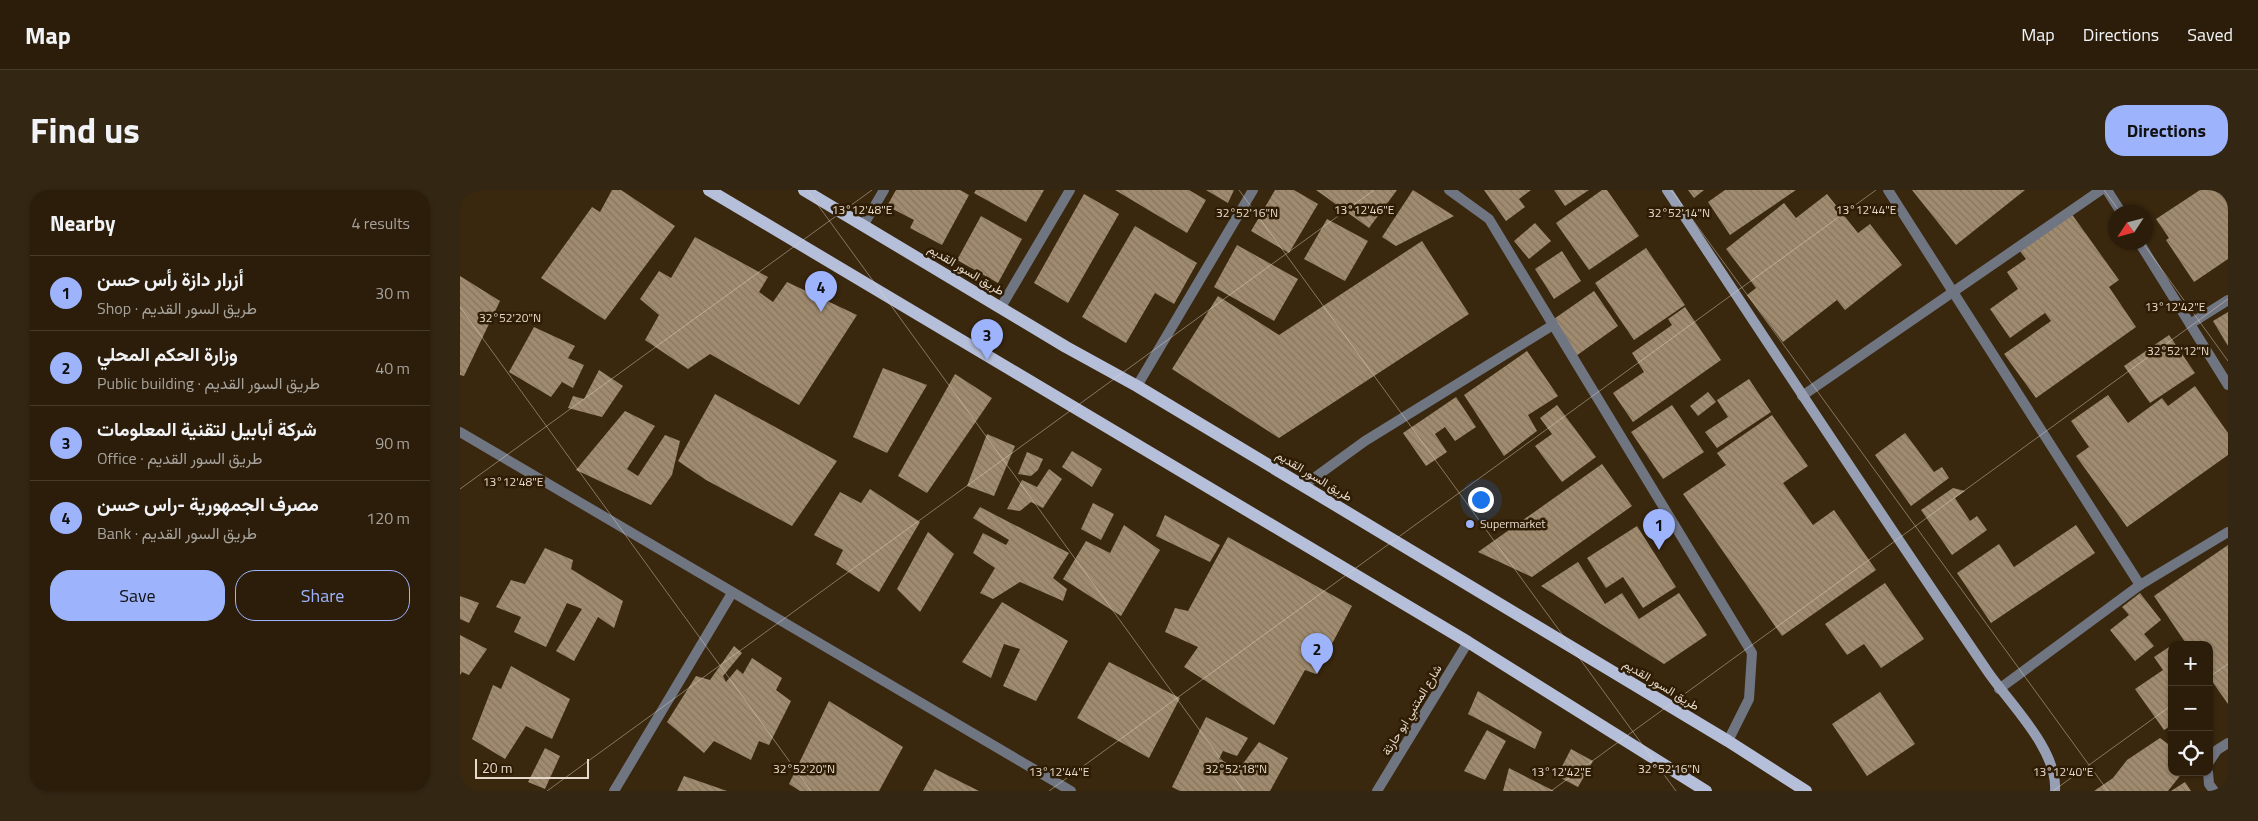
<!DOCTYPE html>
<html lang="en">
<head>
<meta charset="utf-8">
<style>
  body { margin:0; font-family:"Titillium Web",Vazirmatn,sans-serif; background:#332613; color:#f1f3f6 }
  .controls { position:absolute; right:15px; bottom:15px; display:grid; overflow:hidden; border-radius:10px; box-shadow:0 1px 4px #0004 }
  .controls button { width:45px; height:45px; display:grid; place-items:center; padding:0; border:0; border-bottom:1px solid #473b2b; background:#2b1d0a; color:#f1f3f6; font:25px sans-serif }
  .compass { position:absolute; left:1648px; top:15px; width:45px; height:45px; border-radius:50%; background:#2b1d0a; box-shadow:0 1px 4px #0004; rotate:234deg }
  .scale { position:absolute; left:15px; bottom:12px; width:114px; box-sizing:border-box; padding-left:5px; border:2px solid #e5d9cb; border-top:0; font-size:14px; line-height:18px; white-space:nowrap; color:#e5d9cb; -webkit-text-stroke:4px #2e1d04; paint-order:stroke }
  .you { position:absolute; left:1020px; top:309px; width:18px; height:18px; margin:-12px; border:4px solid #fff; border-radius:50%; background:#1a73e8; box-shadow:0 0 0 8px #1a73e833 }
  .badge { display:grid; place-items:center; width:32px; height:32px; border-radius:50%; background:#9db4fd; color:#111; font-size:16px; font-weight:700 }
  .pin { position:absolute; translate:-50% -41px; filter:drop-shadow(0 1px 2px #0008) }
  .pin::after { content:''; position:absolute; top:26px; width:18px; height:15px; background:inherit; clip-path:polygon(0 0,100% 0,50% 100%) }
  .list { margin:0; padding:0; list-style:none }
  h2 { display:flex; justify-content:space-between; align-items:center; height:65px; margin:0; padding:0 20px; font-size:21px }
  h2 small { font-size:16px; font-weight:400; color:#a6a29c }
  .list li { display:grid; grid-template-columns:32px 1fr auto; gap:15px; align-items:center; box-sizing:border-box; height:75px; padding:0 20px; border-top:1px solid #473b2b }
  .list b { display:block; font-size:19px; white-space:nowrap }
  .list p { margin:0; font-size:16px; white-space:nowrap; color:#a6a29c }
  .list em { font-size:16px; font-style:normal; color:#a6a29c }
  .actions { display:flex; gap:10px; padding:15px 20px }
  .actions a { flex:1; padding:11px 0; border:1px solid #9db4fd; border-radius:20px; text-align:center; font-size:18px; color:#9db4fd }
  .actions .main { background:#9db4fd; color:#111 }
  .icon { flex:none; width:28px; height:28px; fill:none; stroke:currentColor; stroke-width:2; stroke-linecap:round; stroke-linejoin:round }
  .map { position:relative; flex:none; width:1768px; height:601px; overflow:hidden; border-radius:20px }
  header { display:flex; align-items:center; gap:30px; box-sizing:border-box; height:70px; padding:0 25px; background:#2b1d0a; border-bottom:1px solid #473b2b }
  header strong { font-size:24px }
  nav { display:flex; gap:28px; margin-inline-start:auto; font-size:18px }
  .intro { display:flex; align-items:center; justify-content:space-between; box-sizing:border-box; height:120px; padding:0 30px }
  h1 { margin:0; font-size:35px }
  .button { padding:12px 22px; border-radius:20px; background:#9db4fd; color:#111; font-size:18px; font-weight:700 }
  main { display:flex; gap:30px; padding:0 30px }
  aside { flex:1; background:#2b1d0a; border-radius:20px; box-shadow:0 1px 4px #0004 }
  .map>svg:first-child { display:block }
  .building { fill:url(#building-back-hatch) }
  .lines { fill:none; stroke-linecap:round; stroke-linejoin:round }
  .street { stroke:#707582; stroke-width:10 }
  .secondary { stroke:#979fb4; stroke-width:10 }
  .primary { stroke:#b6bfda; stroke-width:12 }
  .ticks { fill:none; stroke:#e5d9cb; stroke-width:1; stroke-opacity:0.45 }
  .poi-dot { fill:#9db4fd; stroke:#2e1d04; stroke-width:2 }
  .labels { text-anchor:middle; stroke-width:5; stroke-linejoin:round; paint-order:stroke }
  .street-label { font-size:12px; fill:#e5d9cb; stroke:#2e1d04 }
  .poi-label { font-size:12px; fill:#e5d9cb; stroke:#2e1d04; text-anchor:start }
  .ticks-label { font-size:12px; text-anchor:middle; fill:#e5d9cb; stroke:#2e1d04; stroke-width:5; stroke-linejoin:round; paint-order:stroke }
</style>
</head>
<body>
<header>
<strong>Map</strong>
<nav><a>Map</a><a>Directions</a><a>Saved</a></nav>
</header>
<div class="intro"><h1>Find us</h1><a class="button">Directions</a></div>
<main>
<aside>
<h2>Nearby<small>4 results</small></h2>
<ul class="list">
<li><span class="badge">1</span><div><b>أزرار دازة رأس حسن</b><p>Shop · طريق السور القديم</p></div><em>30 m</em></li>
<li><span class="badge">2</span><div><b>وزارة الحكم المحلي</b><p>Public building · طريق السور القديم</p></div><em>40 m</em></li>
<li><span class="badge">3</span><div><b>شركة أبابيل لتقنية المعلومات</b><p>Office · طريق السور القديم</p></div><em>90 m</em></li>
<li><span class="badge">4</span><div><b>مصرف الجمهورية -راس حسن</b><p>Bank · طريق السور القديم</p></div><em>120 m</em></li>
</ul>
<div class="actions"><a class="main">Save</a><a>Share</a></div>
</aside>
<div class="map">
<svg width="1768" height="601" viewBox="0 0 1768 601">
  <defs>
    <pattern id="building-back-hatch" width="6" height="6" patternUnits="userSpaceOnUse" patternTransform="scale(1.25)"><rect width="6" height="6" fill="#a08b6f"/><path d="M-1 5l2 2M0 0l6 6M5-1l2 2" fill="none" stroke="#857560"/></pattern>
  </defs>
  <rect width="100%" height="100%" fill="#39270e"/>
  <g class="building">
    <polygon points="152,0 161,0 215,36 145,130 81,88 132,17 140,22"/>
    <polygon points="436,0 500,0 509,5 482,55 450,38 454,30 427,16"/>
    <polygon points="516,0 584,0 566,32 514,3"/>
    <polygon points="655,0 729,0 746,10 727,43"/>
    <polygon points="746,0 774,0 768,13"/>
    <polygon points="815,0 834,0 858,14 829,63 791,41"/>
    <polygon points="856,0 937,0 909,38"/>
    <polygon points="953,0 994,26 936,56 922,47"/>
    <polygon points="1024,0 1071,0 1059,9 1065,17 1046,31"/>
    <polygon points="1094,0 1129,0 1105,16"/>
    <polygon points="1142,0 1147,0 1179,46 1129,80 1096,33"/>
    <polygon points="1228,0 1244,0 1234,8"/>
    <polygon points="1265,0 1336,0 1270,45 1248,12"/>
    <polygon points="1452,0 1565,0 1496,55"/>
    <polygon points="1740,0 1768,0 1768,69 1734,92 1706,50 1709,48 1696,29"/>
    <polygon points="624,4 659,24 608,113 574,93"/>
    <polygon points="1367,4 1398,43 1410,34 1442,75 1385,120 1377,110 1323,152 1287,105 1296,98 1266,59 1324,13 1336,28"/>
    <polygon points="1611,23 1659,90 1649,97 1676,137 1576,208 1544,164 1591,131 1585,123 1550,148 1530,119 1558,99 1547,82 1566,69 1559,60"/>
    <polygon points="521,26 562,49 538,93 497,70"/>
    <polygon points="867,29 908,51 885,91 844,69"/>
    <polygon points="1075,33 1091,51 1069,69 1054,51"/>
    <polygon points="675,36 737,73 714,114 695,103 666,153 622,127"/>
    <polygon points="235,47 308,87 299,102 313,112 327,92 397,125 339,215 250,164 228,179 185,150 199,125 180,109 199,81 211,88"/>
    <polygon points="962,51 1009,124 819,248 712,179 758,106 819,145"/>
    <polygon points="777,55 838,89 814,131 754,97"/>
    <polygon points="1186,58 1225,115 1174,150 1135,93"/>
    <polygon points="1102,61 1121,91 1094,109 1075,79"/>
    <polygon points="0,86 40,111 4,186 0,185"/>
    <polygon points="1134,101 1158,136 1116,166 1091,131"/>
    <polygon points="1225,117 1261,170 1173,232 1153,203 1184,182 1172,163 1212,135 1208,129"/>
    <polygon points="1768,122 1768,156 1753,131"/>
    <polygon points="74,137 115,156 108,168 124,175 113,198 102,192 91,207 49,182"/>
    <polygon points="1709,145 1735,183 1690,213 1664,176"/>
    <polygon points="1067,161 1098,206 1068,225 1077,241 1044,266 1004,205"/>
    <polygon points="423,178 467,195 427,263 393,247"/>
    <polygon points="139,180 163,196 142,227 108,218 113,206 124,209"/>
    <polygon points="495,184 532,208 467,303 438,286"/>
    <polygon points="1289,189 1311,222 1257,258 1245,242 1268,227 1257,210"/>
    <polygon points="1735,196 1768,243 1768,265 1667,337 1616,266 1629,257 1611,231 1648,205 1668,233 1702,208 1708,216"/>
    <polygon points="1248,202 1256,212 1238,226 1230,216"/>
    <polygon points="255,204 377,271 332,336 246,290 218,271"/>
    <polygon points="996,207 1016,237 995,251 985,237 975,244 987,262 966,276 943,243"/>
    <polygon points="1097,215 1136,267 1102,292 1075,256 1092,244 1080,228"/>
    <polygon points="1212,215 1244,262 1203,289 1171,242"/>
    <polygon points="165,221 195,236 167,279 178,286 205,245 220,251 212,285 191,315 116,280"/>
    <polygon points="1312,225 1348,276 1323,293 1353,335 1374,320 1416,380 1322,446 1223,304 1266,275 1257,263"/>
    <polygon points="1445,243 1474,282 1482,277 1489,288 1451,316 1415,265"/>
    <polygon points="527,244 555,256 534,306 507,296"/>
    <polygon points="612,261 642,279 632,297 602,277"/>
    <polygon points="567,262 583,269 578,280 571,286 558,284"/>
    <polygon points="1142,274 1172,316 1072,387 1018,362"/>
    <polygon points="589,279 602,289 583,318 571,312 560,321 547,319 562,290 577,297"/>
    <polygon points="1493,298 1505,301 1495,308 1510,331 1517,326 1527,340 1492,365 1461,320"/>
    <polygon points="410,299 460,332 419,402 376,374 383,360 354,345 380,302 401,313"/>
    <polygon points="633,313 654,324 641,350 621,339"/>
    <polygon points="520,317 609,363 593,388 607,399 603,411 560,392 533,409 520,403 535,378 513,363 523,343 546,355 549,350 513,328"/>
    <polygon points="705,325 760,355 750,372 696,346"/>
    <polygon points="664,335 700,360 661,426 603,389 626,351 650,363"/>
    <polygon points="1616,335 1635,363 1531,433 1497,383 1539,354 1554,377"/>
    <polygon points="1177,336 1216,397 1183,418 1163,387 1146,398 1127,368"/>
    <polygon points="468,342 494,364 460,422 437,399"/>
    <polygon points="768,347 892,416 856,484 845,480 814,535 724,477 738,457 705,442 715,418 728,421"/>
    <polygon points="1768,355 1768,514 1749,487 1749,455 1727,455 1694,406"/>
    <polygon points="85,358 113,370 111,379 163,411 154,438 138,427 114,471 96,461 122,419 107,413 86,457 54,442 61,427 36,417 51,390 65,394"/>
    <polygon points="1118,372 1145,414 1162,403 1179,429 1219,403 1247,445 1204,474 1081,396"/>
    <polygon points="1425,393 1464,449 1421,478 1404,454 1387,465 1365,434"/>
    <polygon points="1680,403 1701,430 1684,444 1694,456 1675,471 1650,440 1669,425 1662,417"/>
    <polygon points="0,406 19,413 9,433 0,429"/>
    <polygon points="542,412 608,451 576,511 543,496 560,459 544,454 531,488 502,472"/>
    <polygon points="0,445 27,459 9,485 2,482 0,485"/>
    <polygon points="1712,455 1712,535 1704,540 1675,499 1703,480 1694,467"/>
    <polygon points="274,456 282,463 263,486 266,492 277,479 283,484 292,468 322,488 316,500 331,511 309,555 299,551 291,570 254,551 244,563 207,532 236,486 250,490"/>
    <polygon points="649,472 720,508 689,568 617,528"/>
    <polygon points="51,476 110,509 92,549 66,536 45,569 12,549 33,495 41,499"/>
    <polygon points="1018,501 1082,542 1075,559 1008,524"/>
    <polygon points="1420,502 1455,554 1407,586 1372,534"/>
    <polygon points="369,511 443,557 419,601 340,601 329,594"/>
    <polygon points="746,527 788,548 777,566 763,561 759,569 779,579 799,552 828,568 810,601 720,601 712,597"/>
    <polygon points="1027,540 1046,551 1025,590 1004,581"/>
    <polygon points="1700,548 1712,557 1712,582 1723,582 1708,601 1634,601 1653,588 1667,570"/>
    <polygon points="85,558 100,566 85,599 68,592"/>
    <polygon points="1111,559 1133,571 1118,597 1097,586"/>
    <polygon points="1049,578 1094,601 1043,601"/>
    <polygon points="475,579 519,601 463,601"/>
    <polygon points="224,586 267,601 217,601"/>
    <polygon points="1725,592 1731,601 1711,601"/>
  </g>
  <g class="lines">
    <g class="street">
      <polyline points="989,0 1029,29 1292,463 1289,509 1268,551"/>
      <polyline points="1428,0 1680,395"/>
      <polyline points="1647,0 1661,22"/>
      <polyline points="404,34 424,0"/>
      <polyline points="1679,52 1768,195"/>
      <polyline points="541,117 610,0"/>
      <polyline points="1730,134 1768,110"/>
      <polyline points="677,196 793,0"/>
      <polyline points="1342,206 1641,0"/>
      <polyline points="0,242 611,601"/>
      <polyline points="843,296 905,251 1093,135"/>
      <polyline points="1539,499 1680,395 1768,342"/>
      <polyline points="1749,572 1757,560 1768,553"/>
      <polyline points="1748,582 1749,594 1754,601"/>
      <polyline points="154,601 272,403"/>
      <polyline points="917,601 1008,452"/>
    </g>
    <path class="secondary" d="M1207,0C1313,161 1419,322 1528,482C1550,514 1598,560 1595,601"/>
    <g class="primary">
      <polyline points="249,0 1008,452 1246,601"/>
      <polyline points="344,0 606,157 677,196 1268,551 1346,601"/>
    </g>
  </g>
  <path class="ticks" d="M347,0L784,601M779,0L1216,601M1211,0L1648,601M1644,0L1660,22M1682,52L1768,171M0,117L351,601M0,299L412,0M1749,487L1768,474M87,601L914,0M589,601L1416,0M1091,601L1768,109M1593,601L1712,515"/>
  <circle class="poi-dot" cx="1010" cy="334" r="5"/>
  <g class="labels">
    <g class="street-label">
      <text transform="translate(506 80) rotate(31)" y="4">طريق السور القديم</text>
      <text transform="translate(854 286) rotate(31)" y="4">طريق السور القديم</text>
      <text transform="translate(1201 495) rotate(31)" y="4">طريق السور القديم</text>
      <text transform="translate(952 520) rotate(-59)" y="4">شارع المتنبي ابو حارثة</text>
    </g>
    <g class="poi-label">
      <text x="1020" y="338">Supermarket</text>
    </g>
  </g>
  <g class="ticks-label">
    <text x="1406" y="24">13°12'44"E</text>
    <text x="402" y="24">13°12'48"E</text>
    <text x="904" y="24">13°12'46"E</text>
    <text x="787" y="27">32°52'16"N</text>
    <text x="1219" y="27">32°52'14"N</text>
    <text x="1715" y="121">13°12'42"E</text>
    <text x="50" y="132">32°52'20"N</text>
    <text x="1718" y="165">32°52'12"N</text>
    <text x="53" y="296">13°12'48"E</text>
    <text x="344" y="583">32°52'20"N</text>
    <text x="776" y="583">32°52'18"N</text>
    <text x="1209" y="583">32°52'16"N</text>
    <text x="599" y="586">13°12'44"E</text>
    <text x="1101" y="586">13°12'42"E</text>
    <text x="1603" y="586">13°12'40"E</text>
  </g>
</svg>
<div class="controls">
<button>+</button>
<button>−</button>
<button><svg class="icon" aria-label="locate" viewBox="0 0 24 24"><circle cx="12" cy="12" r="6"/><path d="M12 2v4M12 18v4M2 12h4M18 12h4"/></svg></button>
</div>
<svg class="compass" viewBox="-18 -18 36 36"><path d="M0-13l5 13h-10z" fill="#e53935"/><path d="M0 13l5-13h-10z" fill="#a6a29c"/></svg>
<div class="scale">20 m</div>
<div class="you"></div>
<div class="pin badge" style="left:1199px;top:360px">1</div>
<div class="pin badge" style="left:857px;top:484px">2</div>
<div class="pin badge" style="left:527px;top:170px">3</div>
<div class="pin badge" style="left:361px;top:122px">4</div>
</div>
</main>
</body>
</html>
